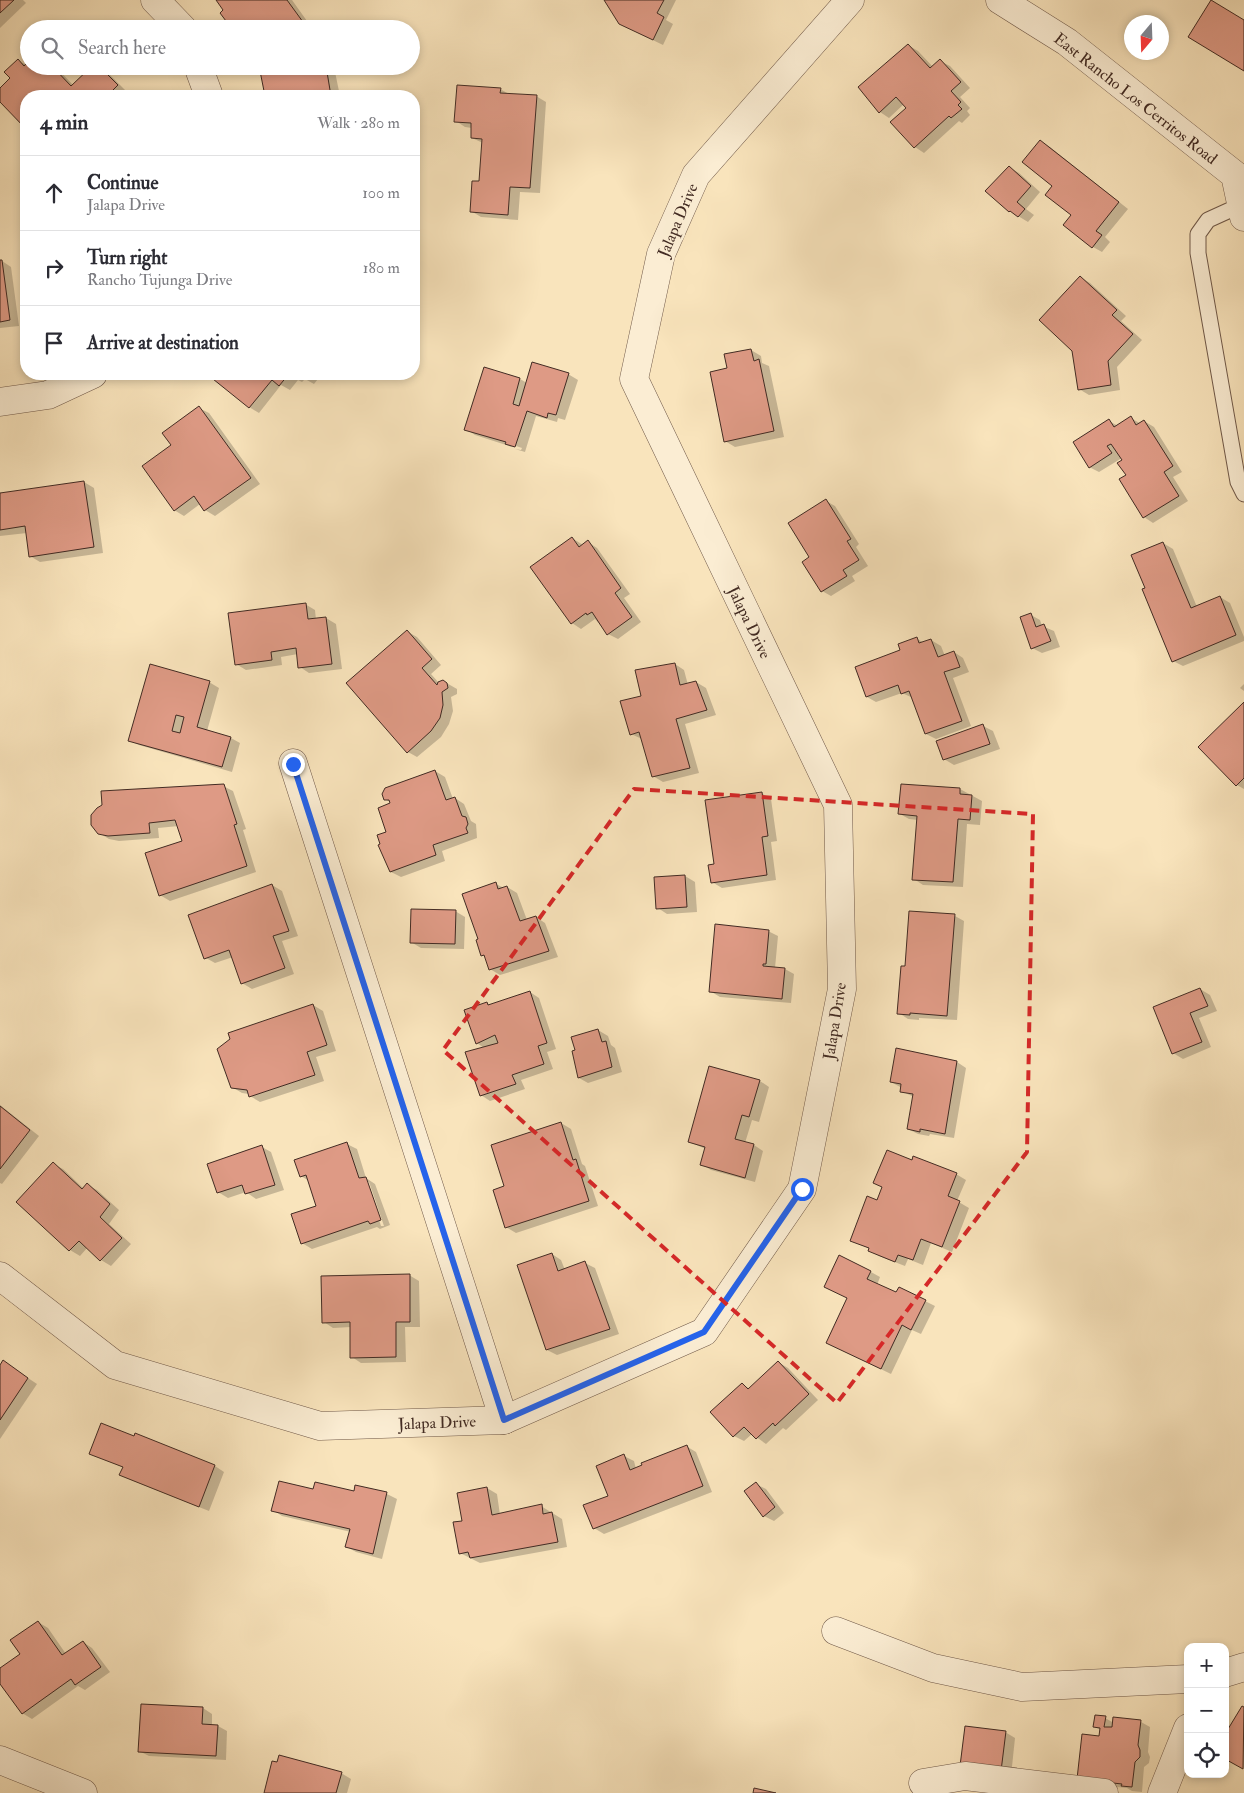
<!DOCTYPE html>
<html lang="en">
<head>
<meta charset="utf-8">
<style>
  body { margin:0; font-family:"IM FELL Double Pica",serif; background:#f2f2f3; color:#2b2b33 }
  .controls { position:absolute; right:15px; bottom:15px; display:grid; overflow:hidden; border-radius:10px; box-shadow:0 2px 8px #0003 }
  .controls button { width:45px; height:45px; display:grid; place-items:center; padding:0; border:0; border-bottom:1px solid #e1e1e2; background:#fff; color:#2b2b33; font:25px sans-serif }
  .compass { position:absolute; left:1124px; top:15px; width:45px; height:45px; border-radius:50%; background:#fff; box-shadow:0 2px 8px #0003; rotate:199deg }
  .stop { position:absolute; width:15px; height:15px; margin:-11px; border:4px solid #2563eb; border-radius:50%; background:#fff }
  .stop.end { background:#2563eb; border-color:#fff; box-shadow:0 1px 5px #0008 }
  .list { margin:0; padding:0; list-style:none }
  h2 { display:flex; justify-content:space-between; align-items:center; height:65px; margin:0; padding:0 20px; font-size:21px }
  h2 small { font-size:16px; font-weight:400; color:#7c7c81 }
  .list li { display:grid; grid-template-columns:32px 1fr auto; gap:15px; align-items:center; box-sizing:border-box; height:75px; padding:0 20px; border-top:1px solid #e1e1e2 }
  .list b { display:block; font-size:19px; white-space:nowrap }
  .list p { margin:0; font-size:16px; white-space:nowrap; color:#7c7c81 }
  .list em { font-size:16px; font-style:normal; color:#7c7c81 }
  .icon { flex:none; width:28px; height:28px; fill:none; stroke:currentColor; stroke-width:2; stroke-linecap:round; stroke-linejoin:round }
  .map { position:relative; flex:none; width:1244px; height:1793px; overflow:hidden }
  .search { position:absolute; background:#fff; box-shadow:0 2px 8px #0003; left:20px; top:20px; width:400px; height:55px; display:flex; align-items:center; gap:12px; box-sizing:border-box; padding:0 18px; border-radius:28px; color:#7c7c81; font-size:19px }
  .panel { position:absolute; background:#fff; box-shadow:0 2px 8px #0003; left:20px; top:90px; width:400px; height:290px; border-radius:20px }
  .map>svg:first-child { display:block }
  .shadow { fill:#0003; fill-rule:evenodd }
  .building { fill:#de9a85; stroke:#422b23; fill-rule:evenodd }
  .lines { fill:none; stroke-linecap:round; stroke-linejoin:round }
  .lane-casing { stroke:#705949; stroke-width:17 }
  .street-casing { stroke:#705949; stroke-width:29 }
  .lane { stroke:#fbedd3; stroke-width:15 }
  .street { stroke:#fbedd3; stroke-width:28 }
  .route { stroke:#2563eb; stroke-width:6 }
  .marked { fill:none; stroke:#d62828; stroke-width:4; stroke-dasharray:10 6; stroke-linejoin:round }
  .labels { text-anchor:middle; stroke-width:5; stroke-linejoin:round; paint-order:stroke }
  .street-label { font-size:16px; fill:#422b23; stroke:#fbedd3 }
</style>
</head>
<body>
<div class="map">
<svg width="1244" height="1793" viewBox="0 0 1244 1793">
  <rect width="100%" height="100%" fill="#f9e4bc"/>
  <filter id="stains"><feTurbulence type="fractalNoise" baseFrequency=".004" numOctaves="4"/><feColorMatrix values="0 0 0 0 .2 0 0 0 0 .09 0 0 0 0 .02 0 0 0 .5 -.17"/></filter>
  <radialGradient id="worn" r=".72"><stop offset=".6" stop-color="#630" stop-opacity="0"/><stop offset="1" stop-color="#630" stop-opacity=".3"/></radialGradient>
  <g class="shadow">
    <polygon points="0,0 23,0 26,3 0,28"/>
    <polygon points="217,0 292,0 312,28 233,29 225,11"/>
    <polygon points="605,0 676,0 666,20 673,24 663,45 630,29"/>
    <polygon points="908,45 918,51 933,67 940,61 950,66 970,88 960,97 970,108 967,111 970,115 962,123 959,121 924,153 915,147 908,108 904,104 889,118 880,112 859,87"/>
    <polygon points="18,61 29,66 55,66 74,86 94,66 99,66 105,70 127,92 122,96 26,96 26,127 0,100 0,90 12,78"/>
    <polygon points="261,66 336,66 334,67 340,96 267,96"/>
    <polygon points="500,89 509,94 536,96 546,102 540,193 520,192 518,220 481,217 471,211 480,183 483,143 472,138 472,128 465,127 456,121"/>
    <polygon points="1040,141 1050,147 1128,209 1105,237 1110,242 1102,252 1093,247 1053,186"/>
    <polygon points="1009,167 1019,173 1040,192 1026,209 1034,215 1028,222 1010,211 987,191"/>
    <polygon points="2,261 11,267 19,326 0,328 0,262"/>
    <polygon points="1080,277 1090,283 1126,316 1121,321 1142,340 1117,367 1120,390 1089,395 1079,389"/>
    <polygon points="751,350 761,356 762,363 769,366 784,437 735,447 725,441 728,369"/>
    <polygon points="484,368 520,379 527,383 568,374 578,380 565,420 558,418 557,422 536,416 525,452 515,449 521,450 522,448 510,444 512,447 475,435 466,429"/>
    <polygon points="211,374 322,374 314,384 305,379 302,382 298,380 290,390 281,385 259,413 249,407 210,375"/>
    <polygon points="199,408 209,413 260,484 215,516 205,510 200,504 184,516 174,510 173,445"/>
    <polygon points="1131,418 1141,424 1144,421 1154,427 1182,472 1173,477 1188,501 1153,523 1144,517 1122,458 1099,472 1089,467 1109,421 1118,426"/>
    <polygon points="84,482 94,488 103,553 40,562 30,556 27,533 0,536 0,494"/>
    <polygon points="826,501 835,506 859,544 856,547 868,566 852,576 855,581 831,596 822,591 811,558"/>
    <polygon points="572,538 583,545 588,542 597,548 630,594 624,598 641,622 618,639 608,634 595,619 581,629 572,623"/>
    <polygon points="1163,543 1173,549 1197,607 1220,597 1230,603 1244,637 1244,641 1183,666 1173,661 1146,589"/>
    <polygon points="305,604 315,610 316,620 326,618 336,624 342,669 309,673 300,667 298,654 281,657 282,665 246,670 236,664"/>
    <polygon points="1031,615 1040,620 1042,626 1054,631 1060,647 1042,653 1032,648"/>
    <polygon points="408,632 417,637 441,665 431,674 439,683 443,681 457,689 457,694 451,697 453,711 449,724 441,737 417,757 408,752"/>
    <polygon points="916,638 924,643 931,640 941,646 945,656 954,652 963,658 969,672 953,678 971,726 936,739 926,734 913,698 902,693 876,702 867,697 902,651"/>
    <polygon points="675,664 684,670 688,685 696,682 706,688 716,715 685,724 699,773 663,782 653,776 642,739 631,734 643,697"/>
    <polygon points="209,682 219,688 207,731 231,738 240,743 232,772 139,745 129,740"/>
    <polygon points="1244,684 1244,691 1240,688"/>
    <polygon points="1244,704 1244,789 1237,785"/>
    <polygon points="983,726 993,731 1000,749 954,765 944,759"/>
    <polygon points="435,771 445,777 453,799 455,798 464,804 471,821 476,824 477,838 442,851 445,861 401,877 391,872 380,846 388,832 393,804 385,799"/>
    <polygon points="902,785 960,789 982,801 980,825 967,824 963,887 923,885 914,879 918,820 909,819 900,814"/>
    <polygon points="223,786 233,791 246,829 243,830 256,872 170,901 160,895 184,841 179,826 158,828 159,838 119,841 109,839 99,833"/>
    <polygon points="761,793 771,799 777,841 771,842 776,880 722,888 712,882"/>
    <polygon points="685,876 695,882 697,912 667,914 658,908"/>
    <polygon points="496,884 504,888 507,887 517,893 527,920 536,917 545,923 558,957 500,975 490,969 486,957 482,955 480,940"/>
    <polygon points="272,885 282,891 298,936 282,941 294,974 252,989 242,983 233,957 215,963 206,958"/>
    <polygon points="455,911 465,917 464,949 421,948 411,942"/>
    <polygon points="955,916 964,921 957,1020 919,1018 919,1020 908,1019 899,1013"/>
    <polygon points="768,931 778,936 775,968 785,969 794,974 791,1003 720,997 710,991"/>
    <polygon points="1200,989 1210,995 1217,1011 1199,1018 1211,1047 1183,1059 1173,1053 1155,1008"/>
    <polygon points="530,992 539,998 556,1049 547,1052 553,1069 521,1080 525,1089 490,1101 481,1095 484,1048 477,1043 487,1003 490,1005"/>
    <polygon points="313,1005 323,1011 336,1051 316,1057 324,1081 260,1102 250,1096 249,1094 242,1093 232,1087"/>
    <polygon points="598,1030 608,1036 611,1045 615,1048 622,1072 588,1083 579,1078"/>
    <polygon points="957,1062 966,1068 954,1138 930,1134 929,1136 918,1134 908,1129 914,1097 901,1091 902,1088 891,1082"/>
    <polygon points="760,1081 769,1087 759,1122 752,1120 745,1143 754,1145 763,1151 755,1182 711,1170 701,1164 706,1149 689,1142"/>
    <polygon points="0,1105 39,1136 2,1184 0,1183"/>
    <polygon points="561,1123 571,1129 582,1164 585,1166 598,1206 516,1233 506,1227 505,1187"/>
    <path d="M347,1144L357,1149L366,1178L375,1184L390,1225L380,1229L377,1227L312,1249L302,1243L318,1207L309,1181L301,1176ZM367,1182H369L384,1226H381Z"/>
    <polygon points="262,1147 271,1152 284,1190 256,1199 246,1192 228,1198 218,1192"/>
    <polygon points="913,1162 956,1174 966,1180 957,1201 969,1208 952,1252 931,1243 923,1265 908,1259 905,1266 879,1256 870,1251 870,1249 851,1240 878,1202"/>
    <polygon points="53,1164 63,1169 83,1188 87,1185 97,1190 119,1210 109,1224 131,1244 111,1266 101,1260 87,1248 80,1256 70,1250 18,1202"/>
    <polygon points="552,1254 561,1260 565,1270 585,1263 595,1268 619,1334 557,1355 547,1350"/>
    <polygon points="871,1272 880,1277 877,1285 897,1294 925,1301 935,1306 921,1334 912,1330 891,1374 827,1343 848,1298"/>
    <polygon points="409,1275 419,1281 420,1327 405,1327 406,1362 361,1363 352,1357 351,1327 333,1328 324,1322"/>
    <polygon points="778,1362 788,1368 818,1400 786,1430 783,1428 766,1444 752,1434 744,1441 734,1436 742,1384 750,1389"/>
    <polygon points="0,1367 13,1368 37,1384 0,1439"/>
    <polygon points="136,1435 215,1466 224,1472 209,1511 131,1480 121,1475 124,1468 91,1453 135,1438"/>
    <polygon points="686,1446 696,1452 712,1492 604,1534 594,1528 609,1497 624,1456 634,1461 636,1469"/>
    <polygon points="756,1484 766,1489 784,1513 774,1521 764,1516"/>
    <polygon points="356,1487 387,1494 397,1499 382,1559 356,1552 347,1547 351,1532 282,1516 273,1510 355,1492"/>
    <polygon points="487,1488 497,1494 500,1515 541,1506 562,1519 567,1547 480,1563 460,1553 464,1522"/>
    <polygon points="38,1622 48,1628 66,1654 83,1642 92,1648 110,1672 85,1690 78,1686 32,1719 22,1713 0,1681 0,1669 22,1654"/>
    <polygon points="203,1708 212,1714 212,1726 218,1726 227,1731 226,1760 149,1756 139,1751"/>
    <polygon points="1242,1708 1244,1709 1244,1768 1225,1757"/>
    <polygon points="1105,1718 1114,1723 1141,1722 1150,1727 1148,1752 1150,1757 1149,1763 1144,1767 1142,1792 1132,1791 1127,1788 1088,1784 1100,1737 1101,1730 1095,1727"/>
    <polygon points="1005,1732 1015,1738 1011,1776 971,1771"/>
    <polygon points="341,1773 351,1779 347,1793 265,1793"/>
  </g>
  <g class="building">
    <polygon points="0,0 14,0 0,13"/>
    <polygon points="216,0 287,0 303,22 294,29 232,29 220,13 223,10"/>
    <polygon points="604,0 664,0 657,13 664,17 653,40 619,24"/>
    <polygon points="1211,0 1244,20 1244,71 1188,37"/>
    <polygon points="908,44 930,68 940,59 961,82 951,91 961,102 958,105 962,109 951,118 949,116 914,148 890,122 906,108 896,97 879,113 858,87"/>
    <polygon points="18,59 24,66 29,61 29,66 52,66 71,86 92,66 99,66 118,85 107,96 26,96 26,129 0,102 0,88 10,78 4,72"/>
    <polygon points="259,66 326,66 331,96 276,96 276,95 265,96"/>
    <polygon points="457,85 501,88 500,93 537,95 530,188 510,187 508,215 470,212 472,181 479,181 482,139 471,138 471,123 454,122"/>
    <polygon points="1040,140 1119,202 1096,231 1102,235 1092,248 1063,225 1071,215 1045,195 1052,186 1022,162"/>
    <polygon points="1009,166 1031,186 1017,202 1025,209 1018,217 1010,211 1009,212 985,191"/>
    <polygon points="0,260 2,260 10,320 0,322"/>
    <polygon points="1080,276 1117,310 1112,315 1133,334 1108,361 1111,385 1078,390 1072,351 1039,320"/>
    <polygon points="751,349 754,361 759,359 774,431 724,442 710,372 727,368 724,354"/>
    <polygon points="532,362 569,373 556,415 548,413 547,418 527,411 515,447 505,444 506,442 464,430 484,367 520,378 513,404 519,406"/>
    <polygon points="209,374 295,374 292,378 288,375 279,386 272,380 249,408 208,375"/>
    <polygon points="199,406 251,478 204,511 194,496 174,511 142,466 171,445 162,433"/>
    <polygon points="1131,416 1136,425 1144,420 1173,466 1164,472 1179,496 1143,518 1119,479 1126,475 1117,463 1122,460 1111,444 1107,446 1112,453 1089,468 1073,442 1109,419 1114,427"/>
    <polygon points="84,481 94,547 29,557 25,526 0,530 0,493"/>
    <polygon points="826,499 851,539 847,541 859,560 843,570 847,576 821,592 802,562 809,557 788,523"/>
    <polygon points="572,537 579,547 588,540 621,588 615,593 632,617 607,635 592,612 587,615 586,613 571,624 530,567"/>
    <polygon points="1163,542 1191,608 1220,596 1236,635 1172,662 1142,589 1145,588 1131,555"/>
    <polygon points="306,603 308,619 326,617 332,664 298,668 296,648 271,652 272,660 235,665 228,613"/>
    <polygon points="1031,613 1036,627 1044,624 1051,641 1031,649 1020,617"/>
    <polygon points="407,630 432,659 422,668 437,685 438,682 443,680 447,683 448,688 442,692 443,705 440,718 431,731 407,753 346,683"/>
    <polygon points="917,637 919,643 931,639 938,657 954,651 960,667 944,672 962,721 925,734 909,691 901,694 898,685 866,697 855,667 900,650 898,644"/>
    <polygon points="675,663 680,685 696,681 707,710 676,719 690,768 652,777 639,732 630,735 620,701 641,696 635,670"/>
    <path d="M150,664L210,681L197,727L231,737L222,767L128,741ZM176,715L184,717L180,733L172,731Z"/>
    <polygon points="1244,702 1244,778 1236,786 1198,747"/>
    <polygon points="983,724 990,744 943,760 936,741"/>
    <polygon points="435,770 446,800 455,797 462,816 466,817 468,824 466,828 468,833 433,845 436,855 390,872 378,845 380,844 377,835 386,832 378,808 390,803 389,800 384,800 382,794 385,788"/>
    <polygon points="224,784 237,824 234,825 247,866 159,896 145,853 182,841 175,820 149,823 150,833 108,836 98,834 91,825 91,815 97,808 102,805 101,791"/>
    <polygon points="901,784 960,788 960,794 972,795 970,820 958,819 953,882 912,880 917,816 898,814"/>
    <polygon points="762,792 768,836 762,837 767,875 711,883 708,865 714,864 705,800"/>
    <polygon points="685,875 687,907 656,909 654,877"/>
    <polygon points="496,882 498,889 507,886 520,921 536,916 549,951 489,970 484,955 481,956 476,940 478,939 462,894"/>
    <polygon points="272,884 289,931 273,936 285,968 241,984 229,950 204,959 188,915"/>
    <polygon points="411,909 456,910 455,944 410,943"/>
    <polygon points="909,911 955,914 947,1016 910,1013 910,1015 897,1014 901,966 905,966"/>
    <polygon points="715,924 769,930 766,964 763,964 763,966 785,968 782,999 709,992"/>
    <polygon points="1200,988 1208,1006 1190,1013 1202,1042 1172,1054 1153,1007"/>
    <polygon points="530,991 547,1043 538,1046 544,1064 512,1075 516,1084 480,1096 465,1052 498,1043 495,1035 476,1044 464,1010 487,1002 488,1005"/>
    <polygon points="313,1004 327,1045 307,1052 315,1075 249,1097 247,1090 231,1088 217,1049 230,1039 228,1033"/>
    <polygon points="598,1029 602,1042 606,1041 612,1067 578,1078 572,1051 575,1050 571,1037"/>
    <polygon points="896,1048 957,1061 945,1134 920,1129 920,1132 907,1129 913,1094 900,1092 901,1084 890,1082"/>
    <polygon points="709,1066 760,1080 749,1117 742,1115 735,1139 754,1144 745,1178 700,1165 705,1147 688,1142"/>
    <polygon points="0,1106 30,1130 0,1169"/>
    <polygon points="561,1122 573,1160 576,1159 589,1201 505,1228 493,1190 504,1186 491,1145"/>
    <polygon points="347,1142 359,1178 366,1177 381,1220 370,1224 368,1221 301,1244 291,1214 316,1206 306,1175 300,1177 294,1160"/>
    <polygon points="262,1145 275,1185 245,1194 242,1185 217,1193 207,1164"/>
    <polygon points="887,1150 912,1160 913,1156 957,1173 948,1196 960,1201 942,1247 921,1239 913,1260 898,1255 895,1262 868,1251 869,1248 850,1241 867,1196 877,1200 882,1187 873,1183"/>
    <polygon points="53,1162 82,1189 87,1183 110,1204 100,1217 122,1238 100,1261 79,1241 69,1251 16,1202"/>
    <polygon points="552,1253 558,1271 585,1261 610,1329 546,1350 517,1265"/>
    <polygon points="839,1255 871,1271 867,1279 896,1292 899,1287 926,1300 911,1330 902,1325 881,1369 826,1343 847,1298 824,1287"/>
    <polygon points="410,1274 410,1322 396,1322 396,1357 350,1358 350,1322 322,1323 321,1276"/>
    <polygon points="3,1360 28,1378 0,1420 0,1365"/>
    <polygon points="778,1361 809,1394 775,1426 773,1423 756,1439 744,1427 733,1437 710,1412 742,1383 748,1389"/>
    <polygon points="101,1423 134,1436 135,1433 215,1465 199,1507 119,1475 123,1467 89,1454"/>
    <polygon points="687,1445 703,1486 593,1529 583,1505 608,1496 596,1466 624,1454 630,1470 642,1465 641,1463"/>
    <polygon points="279,1481 313,1489 315,1482 354,1491 355,1485 387,1492 373,1554 345,1547 350,1529 271,1511"/>
    <polygon points="756,1482 775,1507 763,1517 744,1491"/>
    <polygon points="487,1487 492,1515 542,1504 543,1514 552,1512 558,1542 470,1558 468,1552 459,1554 453,1522 462,1521 457,1493"/>
    <polygon points="38,1621 62,1655 83,1641 101,1667 75,1685 71,1679 22,1714 0,1684 0,1668 20,1654 10,1640"/>
    <polygon points="141,1704 203,1707 202,1724 218,1725 216,1756 138,1752"/>
    <polygon points="1242,1706 1244,1707 1243,1769 1225,1759 1225,1734"/>
    <polygon points="1095,1715 1106,1716 1104,1727 1112,1727 1113,1717 1141,1720 1138,1745 1140,1750 1140,1757 1135,1762 1132,1787 1121,1786 1122,1784 1077,1779 1082,1734 1099,1736 1100,1728 1093,1727"/>
    <polygon points="965,1726 1006,1731 1001,1771 960,1766"/>
    <polygon points="279,1755 342,1772 336,1793 264,1793 272,1761 277,1762"/>
    <polygon points="754,1788 776,1793 753,1793"/>
  </g>
  <g class="lines">
    <defs>
      <polyline id="lane" points="1241,205 1208,220 1198,234 1198,253 1238,482 1244,494"/>
      <g id="street">
        <polyline points="155,0 183,29"/>
        <polyline points="1000,0 1067,42 1235,175 1244,217"/>
        <polyline points="198,66 209,96"/>
        <polyline points="0,402 48,395 93,374"/>
        <polyline points="293,763 504,1420"/>
        <polyline points="0,1276 115,1365 320,1426 504,1420 704,1332 802,1189 842,989 838,805 634,379 661,254 696,175 850,0"/>
        <polyline points="836,1631 933,1668 1022,1687 1188,1679"/>
        <polyline points="1225,1673 1244,1667"/>
        <polyline points="0,1760 83,1793"/>
        <polyline points="923,1783 965,1776 1104,1793"/>
        <polyline points="1162,1793 1188,1728"/>
      </g>
    </defs>
    <use href="#lane" class="lane-casing"/>
    <use href="#street" class="street-casing"/>
    <use href="#lane" class="lane"/>
    <use href="#street" class="street"/>
  </g>
  <g class="lines">
    <polyline class="route" points="293,764 504,1420 704,1332 802,1189"/>
  </g>
  <path class="marked" d="M634,789L1033,814L1027,1152L837,1403L443,1050Z"/>
  <g class="labels">
    <g class="street-label">
      <text transform="translate(1136 98) rotate(38)" y="6">East Rancho Los Cerritos Road</text>
      <text transform="translate(677 220) rotate(-67)" y="6">Jalapa Drive</text>
      <text transform="translate(750 622) rotate(64)" y="6">Jalapa Drive</text>
      <text transform="translate(834 1021) rotate(-81)" y="6">Jalapa Drive</text>
      <text transform="translate(437 1422) rotate(-2)" y="6">Jalapa Drive</text>
    </g>
  </g>
  <rect width="100%" height="100%" filter="url(#stains)"/>
  <rect width="100%" height="100%" fill="url(#worn)"/>
</svg>
<div class="controls">
<button>+</button>
<button>−</button>
<button><svg class="icon" aria-label="locate" viewBox="0 0 24 24"><circle cx="12" cy="12" r="6"/><path d="M12 2v4M12 18v4M2 12h4M18 12h4"/></svg></button>
</div>
<svg class="compass" viewBox="-18 -18 36 36"><path d="M0-13l5 13h-10z" fill="#e53935"/><path d="M0 13l5-13h-10z" fill="#7c7c81"/></svg>
<div class="stop" style="left:802px;top:1189px"></div>
<div class="stop end" style="left:293px;top:764px"></div>
<div class="search"><svg class="icon" aria-label="search" viewBox="0 0 24 24"><circle cx="10" cy="10" r="6"/><path d="M15 15l6 6"/></svg>Search here</div>
<section class="panel">
<h2>4 min<small>Walk · 280 m</small></h2>
<ul class="list">
<li><svg class="icon" aria-label="ahead" viewBox="0 0 24 24"><path d="M12 20V5M6 11l6-6 6 6"/></svg><div><b>Continue</b><p>Jalapa Drive</p></div><em>100 m</em></li>
<li><svg class="icon" aria-label="right" viewBox="0 0 24 24"><path d="M7 20v-9h11M14 6l5 5-5 5"/></svg><div><b>Turn right</b><p>Rancho Tujunga Drive</p></div><em>180 m</em></li>
<li><svg class="icon" aria-label="arrive" viewBox="0 0 24 24"><path d="M6 21V4h12l-3 4 3 4H6"/></svg><div><b>Arrive at destination</b></div></li>
</ul>
</section>
</div>
</body>
</html>
